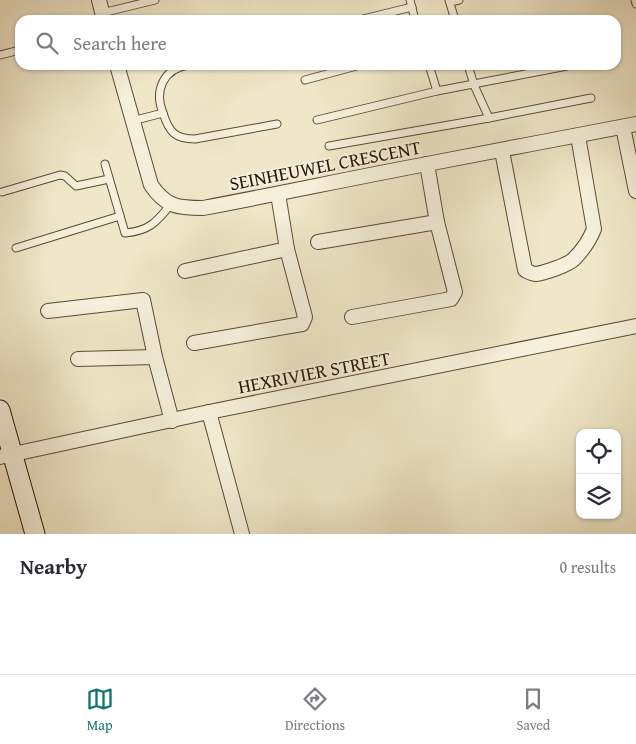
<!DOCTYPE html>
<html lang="en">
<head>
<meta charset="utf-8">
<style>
  body { margin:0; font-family:"Gentium Book Plus",serif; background:#f7f7f7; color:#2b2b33 }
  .controls { position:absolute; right:15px; bottom:15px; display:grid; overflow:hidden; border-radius:10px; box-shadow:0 1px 4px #0004 }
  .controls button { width:45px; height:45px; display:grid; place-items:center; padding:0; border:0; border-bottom:1px solid #e1e1e2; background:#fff; color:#2b2b33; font:25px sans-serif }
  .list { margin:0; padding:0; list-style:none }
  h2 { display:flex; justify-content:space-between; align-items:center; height:65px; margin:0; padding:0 20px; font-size:21px }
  h2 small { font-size:16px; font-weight:400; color:#7c7c81 }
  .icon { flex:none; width:28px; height:28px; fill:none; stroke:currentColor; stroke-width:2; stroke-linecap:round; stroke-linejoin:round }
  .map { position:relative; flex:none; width:636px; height:534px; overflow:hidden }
  .search { position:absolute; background:#fff; box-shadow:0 1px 4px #0004; left:15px; right:15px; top:15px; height:55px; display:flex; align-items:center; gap:12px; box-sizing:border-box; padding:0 18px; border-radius:15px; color:#7c7c81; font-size:19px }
  .sheet { height:140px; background:#fff }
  nav { display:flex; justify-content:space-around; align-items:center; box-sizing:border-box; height:70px; border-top:1px solid #e1e1e2; background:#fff; font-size:14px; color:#7c7c81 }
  nav a { display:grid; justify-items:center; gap:2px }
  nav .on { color:#0f766e }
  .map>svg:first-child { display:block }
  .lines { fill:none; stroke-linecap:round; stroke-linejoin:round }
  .lane-casing { stroke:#5c4a33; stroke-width:9 }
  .street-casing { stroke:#5c4a33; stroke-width:16 }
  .secondary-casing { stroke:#2b1501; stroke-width:21 }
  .lane { stroke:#f5efdb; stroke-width:7 }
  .street { stroke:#f5efdb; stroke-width:14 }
  .secondary { stroke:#f5efdb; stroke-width:19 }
  .labels { text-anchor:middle; stroke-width:4; stroke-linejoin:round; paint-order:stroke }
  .street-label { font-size:19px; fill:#2b1501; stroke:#f5efdb }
</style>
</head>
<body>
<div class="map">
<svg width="636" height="534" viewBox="0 0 636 534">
  <rect width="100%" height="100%" fill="#efe7c8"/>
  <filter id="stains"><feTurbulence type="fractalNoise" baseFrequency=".004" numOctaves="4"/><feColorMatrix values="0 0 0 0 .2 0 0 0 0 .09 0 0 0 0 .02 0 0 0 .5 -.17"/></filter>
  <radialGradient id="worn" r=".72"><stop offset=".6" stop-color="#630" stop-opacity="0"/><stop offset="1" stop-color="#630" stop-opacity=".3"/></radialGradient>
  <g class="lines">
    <defs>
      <g id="lane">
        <polyline points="410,0 415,20"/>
        <polyline points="449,0 455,20"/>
        <polyline points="635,0 636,4"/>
        <polyline points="450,2 459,0"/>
        <polyline points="102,13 155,0"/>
        <polyline points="359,20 412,7"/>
        <polyline points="0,55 20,50"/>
        <polyline points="429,65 437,91"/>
        <polyline points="305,80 360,65"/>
        <path d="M163,113C154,91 163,69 188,65"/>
        <polyline points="489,118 591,98"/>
        <polyline points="317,120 437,91 567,66"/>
        <path d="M132,121L163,113C169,132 175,139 195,139L277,124"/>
        <polyline points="329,146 489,118 474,85 468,65"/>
        <path d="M105,164L125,233C149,231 157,222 171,204"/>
        <polyline points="2,192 60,175 65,176 76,186 109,179"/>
        <polyline points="16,248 120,216"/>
      </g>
      <g id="street">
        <polyline points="99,0 104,20"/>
        <path d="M117,65L151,185C166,207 178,208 203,208C278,194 352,178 427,164C497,150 566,138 636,124"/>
        <polyline points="623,127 636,191"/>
        <path d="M502,151L525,270C529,272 532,274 536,274C544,273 568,265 574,259C582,251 590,239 594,229L578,136"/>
        <polyline points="318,242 437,222"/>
        <polyline points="185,271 287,249"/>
        <polyline points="48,311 143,300 155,357 172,421"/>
        <polyline points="352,317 451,299 455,292 437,222 427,164"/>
        <polyline points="194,343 302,324 305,317 287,249 278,194"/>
        <polyline points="78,359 155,357"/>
        <polyline points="209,412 242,534"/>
        <polyline points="0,457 209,412 636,326"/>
      </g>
      <polyline id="secondary" points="0,410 35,534"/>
    </defs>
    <use href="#lane" class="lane-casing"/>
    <use href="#street" class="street-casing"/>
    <use href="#secondary" class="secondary-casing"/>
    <use href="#lane" class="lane"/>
    <use href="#street" class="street"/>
    <use href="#secondary" class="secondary"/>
  </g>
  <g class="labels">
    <g class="street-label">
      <text transform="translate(325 165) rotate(-11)" y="7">SEINHEUWEL CRESCENT</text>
      <text transform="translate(314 372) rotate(-11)" y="7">HEXRIVIER STREET</text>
    </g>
  </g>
  <rect width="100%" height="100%" filter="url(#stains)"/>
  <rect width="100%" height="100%" fill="url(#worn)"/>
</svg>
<div class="controls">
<button><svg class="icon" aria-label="locate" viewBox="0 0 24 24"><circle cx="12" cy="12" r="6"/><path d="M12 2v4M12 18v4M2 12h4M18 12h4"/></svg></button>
<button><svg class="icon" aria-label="layers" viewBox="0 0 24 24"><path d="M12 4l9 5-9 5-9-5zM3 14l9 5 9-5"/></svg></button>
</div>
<div class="search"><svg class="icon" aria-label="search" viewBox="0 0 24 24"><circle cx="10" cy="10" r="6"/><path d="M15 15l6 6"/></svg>Search here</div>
</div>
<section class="sheet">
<h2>Nearby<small>0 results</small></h2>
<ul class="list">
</ul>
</section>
<nav>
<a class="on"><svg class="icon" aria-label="map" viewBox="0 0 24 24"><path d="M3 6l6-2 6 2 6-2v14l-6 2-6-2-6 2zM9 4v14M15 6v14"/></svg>Map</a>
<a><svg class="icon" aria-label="directions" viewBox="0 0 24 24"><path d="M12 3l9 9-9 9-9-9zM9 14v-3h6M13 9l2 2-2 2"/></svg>Directions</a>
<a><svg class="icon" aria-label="saved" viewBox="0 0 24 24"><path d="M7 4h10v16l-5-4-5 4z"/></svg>Saved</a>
</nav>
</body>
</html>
